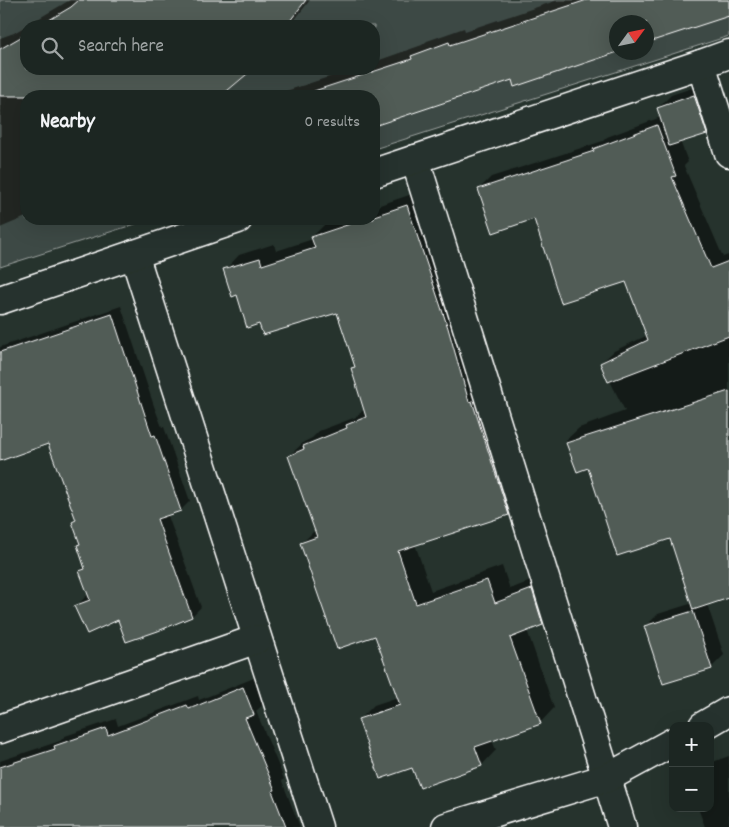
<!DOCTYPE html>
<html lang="en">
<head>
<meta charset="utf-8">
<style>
  body { margin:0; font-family:Dekko,sans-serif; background:#29322f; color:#f1f3f6 }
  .controls { position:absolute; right:15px; bottom:15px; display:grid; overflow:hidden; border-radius:10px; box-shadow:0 5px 20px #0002 }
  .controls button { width:45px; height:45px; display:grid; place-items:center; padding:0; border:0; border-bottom:1px solid #3a4340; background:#1c2622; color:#f1f3f6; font:25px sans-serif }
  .compass { position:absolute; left:609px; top:15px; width:45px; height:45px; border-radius:50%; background:#1c2622; box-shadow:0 5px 20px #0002; rotate:57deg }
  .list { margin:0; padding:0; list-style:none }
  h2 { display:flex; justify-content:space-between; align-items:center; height:65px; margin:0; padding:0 20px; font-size:21px }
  h2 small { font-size:16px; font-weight:400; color:#a0a5a5 }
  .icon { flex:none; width:28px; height:28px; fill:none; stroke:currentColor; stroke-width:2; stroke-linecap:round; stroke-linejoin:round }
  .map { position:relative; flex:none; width:729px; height:827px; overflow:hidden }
  .search { position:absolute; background:#1c2622; box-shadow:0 5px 20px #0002; left:20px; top:20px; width:360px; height:55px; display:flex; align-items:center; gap:12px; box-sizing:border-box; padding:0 18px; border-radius:20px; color:#a0a5a5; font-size:19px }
  .panel { position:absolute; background:#1c2622; box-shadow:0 5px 20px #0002; left:20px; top:90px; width:360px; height:135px; border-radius:20px }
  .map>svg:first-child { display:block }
  .green { fill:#3e4944; stroke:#9ea4a2; fill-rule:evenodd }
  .shadow { fill:#0007 }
  .building { fill:#515c57; stroke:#fff }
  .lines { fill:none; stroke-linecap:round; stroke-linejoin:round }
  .street-casing { stroke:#fff; stroke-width:31 }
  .secondary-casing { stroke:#fff; stroke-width:31 }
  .street { stroke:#26332d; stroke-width:28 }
  .secondary { stroke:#26332d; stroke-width:28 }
</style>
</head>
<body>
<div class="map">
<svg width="729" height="827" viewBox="0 0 729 827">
  <rect width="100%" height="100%" fill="#26332d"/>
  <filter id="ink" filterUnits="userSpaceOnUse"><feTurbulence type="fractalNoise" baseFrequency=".02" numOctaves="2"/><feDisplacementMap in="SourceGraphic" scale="10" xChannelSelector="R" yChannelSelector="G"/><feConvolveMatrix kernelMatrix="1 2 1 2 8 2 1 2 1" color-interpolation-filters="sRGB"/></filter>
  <g filter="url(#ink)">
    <path class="green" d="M0,0H729V36L374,149V96H26V219H151L0,267ZM616,22H646V52H616ZM26,26H374V69H26Z"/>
    <g class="shadow">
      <polygon points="70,0 310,0 290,26 26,26 26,69 251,69 219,96 26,96 26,217 0,228 0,38 14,33"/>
      <polygon points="558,0 729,0 729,13 646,22 616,22 616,52 515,85 513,78 374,124 374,96 277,96 280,93 353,69 374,69 374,62 422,45 427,41 464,28 465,31"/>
      <polygon points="707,83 719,120 706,133 680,141 688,162 684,166 723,257 728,255 729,258 729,597 707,604 724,655 711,668 645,627 658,614 693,603 671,537 589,466 577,470 566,440 579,428 625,411 601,363 614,351 648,335 626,280 535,218 479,189 491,177 603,141 607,137 661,117 658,108 671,95"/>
      <polygon points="421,191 523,499 508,514 415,544 431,591 502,566 510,589 546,575 557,610 542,624 527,630 554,708 540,723 492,740 496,750 482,765 420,786 413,766 360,719 374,705 398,697 376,634 302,543 315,530 289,456 304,442 312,438 319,431 356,417 362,411 365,409 353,369 356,366 338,311 260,323 238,294 225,270 239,255 274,244 276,251 313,239 312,237 327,222 338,219 374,219 374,207"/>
      <polygon points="121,306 154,406 162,427 164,427 190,501 181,510 168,514 168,516 201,607 192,616 119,618 76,607 85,597 89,595 80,571 85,566 79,545 81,543 73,522 77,519 49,442 0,459 0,347"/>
      <polygon points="254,678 264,704 256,711 284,779 282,781 300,827 0,827 0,761 60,741 65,736 116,719 118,726 198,696 199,700"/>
      <polygon points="729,756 729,827 705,827 698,808 710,808 710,763"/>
    </g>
    <g class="building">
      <polygon points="79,0 306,0 286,26 39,26 71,7"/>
      <polygon points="587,0 729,0 729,16 646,43 646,22 616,22 616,52 618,52 514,87 512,80 374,126 374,96 315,96 314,91 412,59 411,56 449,42 450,45"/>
      <polygon points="26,34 26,69 253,69 221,96 0,96 0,49"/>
      <polygon points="694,95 707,134 669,146 657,108"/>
      <polygon points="657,125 676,176 672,177 711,268 729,261 729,336 608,382 600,363 648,340 626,282 561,303 534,219 493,233 478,189 594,151 593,149"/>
      <polygon points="407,205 448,328 469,402 472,401 509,515 398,551 416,604 487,580 495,603 532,589 543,625 510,638 541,724 475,747 482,766 420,788 412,768 380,779 373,759 372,759 358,719 400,705 375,636 337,649 300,543 317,537 288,456 304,449 303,446 347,428 346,425 366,417 351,368 355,367 337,313 263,335 259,324 247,328 237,295 232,297 223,269 260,258 262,265 315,248 311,237 365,219 374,219 374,216"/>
      <polygon points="112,314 145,415 152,436 155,435 181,511 157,519 192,617 158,631 126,642 118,620 87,634 74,606 90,600 79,571 85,569 77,545 80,544 72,522 76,520 48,444 0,461 0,352"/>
      <polygon points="729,391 729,598 693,610 670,539 617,556 588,468 577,472 566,443"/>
      <polygon points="693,611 712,669 663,684 644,626"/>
      <polygon points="243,687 254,715 245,718 275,790 272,791 286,827 0,827 0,767 55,749 54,746 106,728 108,735 187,705 189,709"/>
    </g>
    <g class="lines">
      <defs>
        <g id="street">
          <polyline points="701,64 729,153"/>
          <polyline points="415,159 622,827"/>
          <polyline points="134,254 318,827"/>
          <polyline points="703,726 729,711"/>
          <polyline points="0,729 257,639"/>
          <polyline points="446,827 607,778 673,742"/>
        </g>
        <g id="secondary">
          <polyline points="374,173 701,64 729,54"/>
          <polyline points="0,300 238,219"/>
        </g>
      </defs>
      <use href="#street" class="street-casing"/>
      <use href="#secondary" class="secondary-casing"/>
      <use href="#street" class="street"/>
      <use href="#secondary" class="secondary"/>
    </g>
  </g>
</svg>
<div class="controls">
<button>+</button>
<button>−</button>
</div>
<svg class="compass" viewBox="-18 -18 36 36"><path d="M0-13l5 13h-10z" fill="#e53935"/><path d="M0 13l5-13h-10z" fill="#a0a5a5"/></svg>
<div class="search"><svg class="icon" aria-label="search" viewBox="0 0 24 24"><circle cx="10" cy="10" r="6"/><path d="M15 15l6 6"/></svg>Search here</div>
<section class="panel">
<h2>Nearby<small>0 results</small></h2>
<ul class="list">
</ul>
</section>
</div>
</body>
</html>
